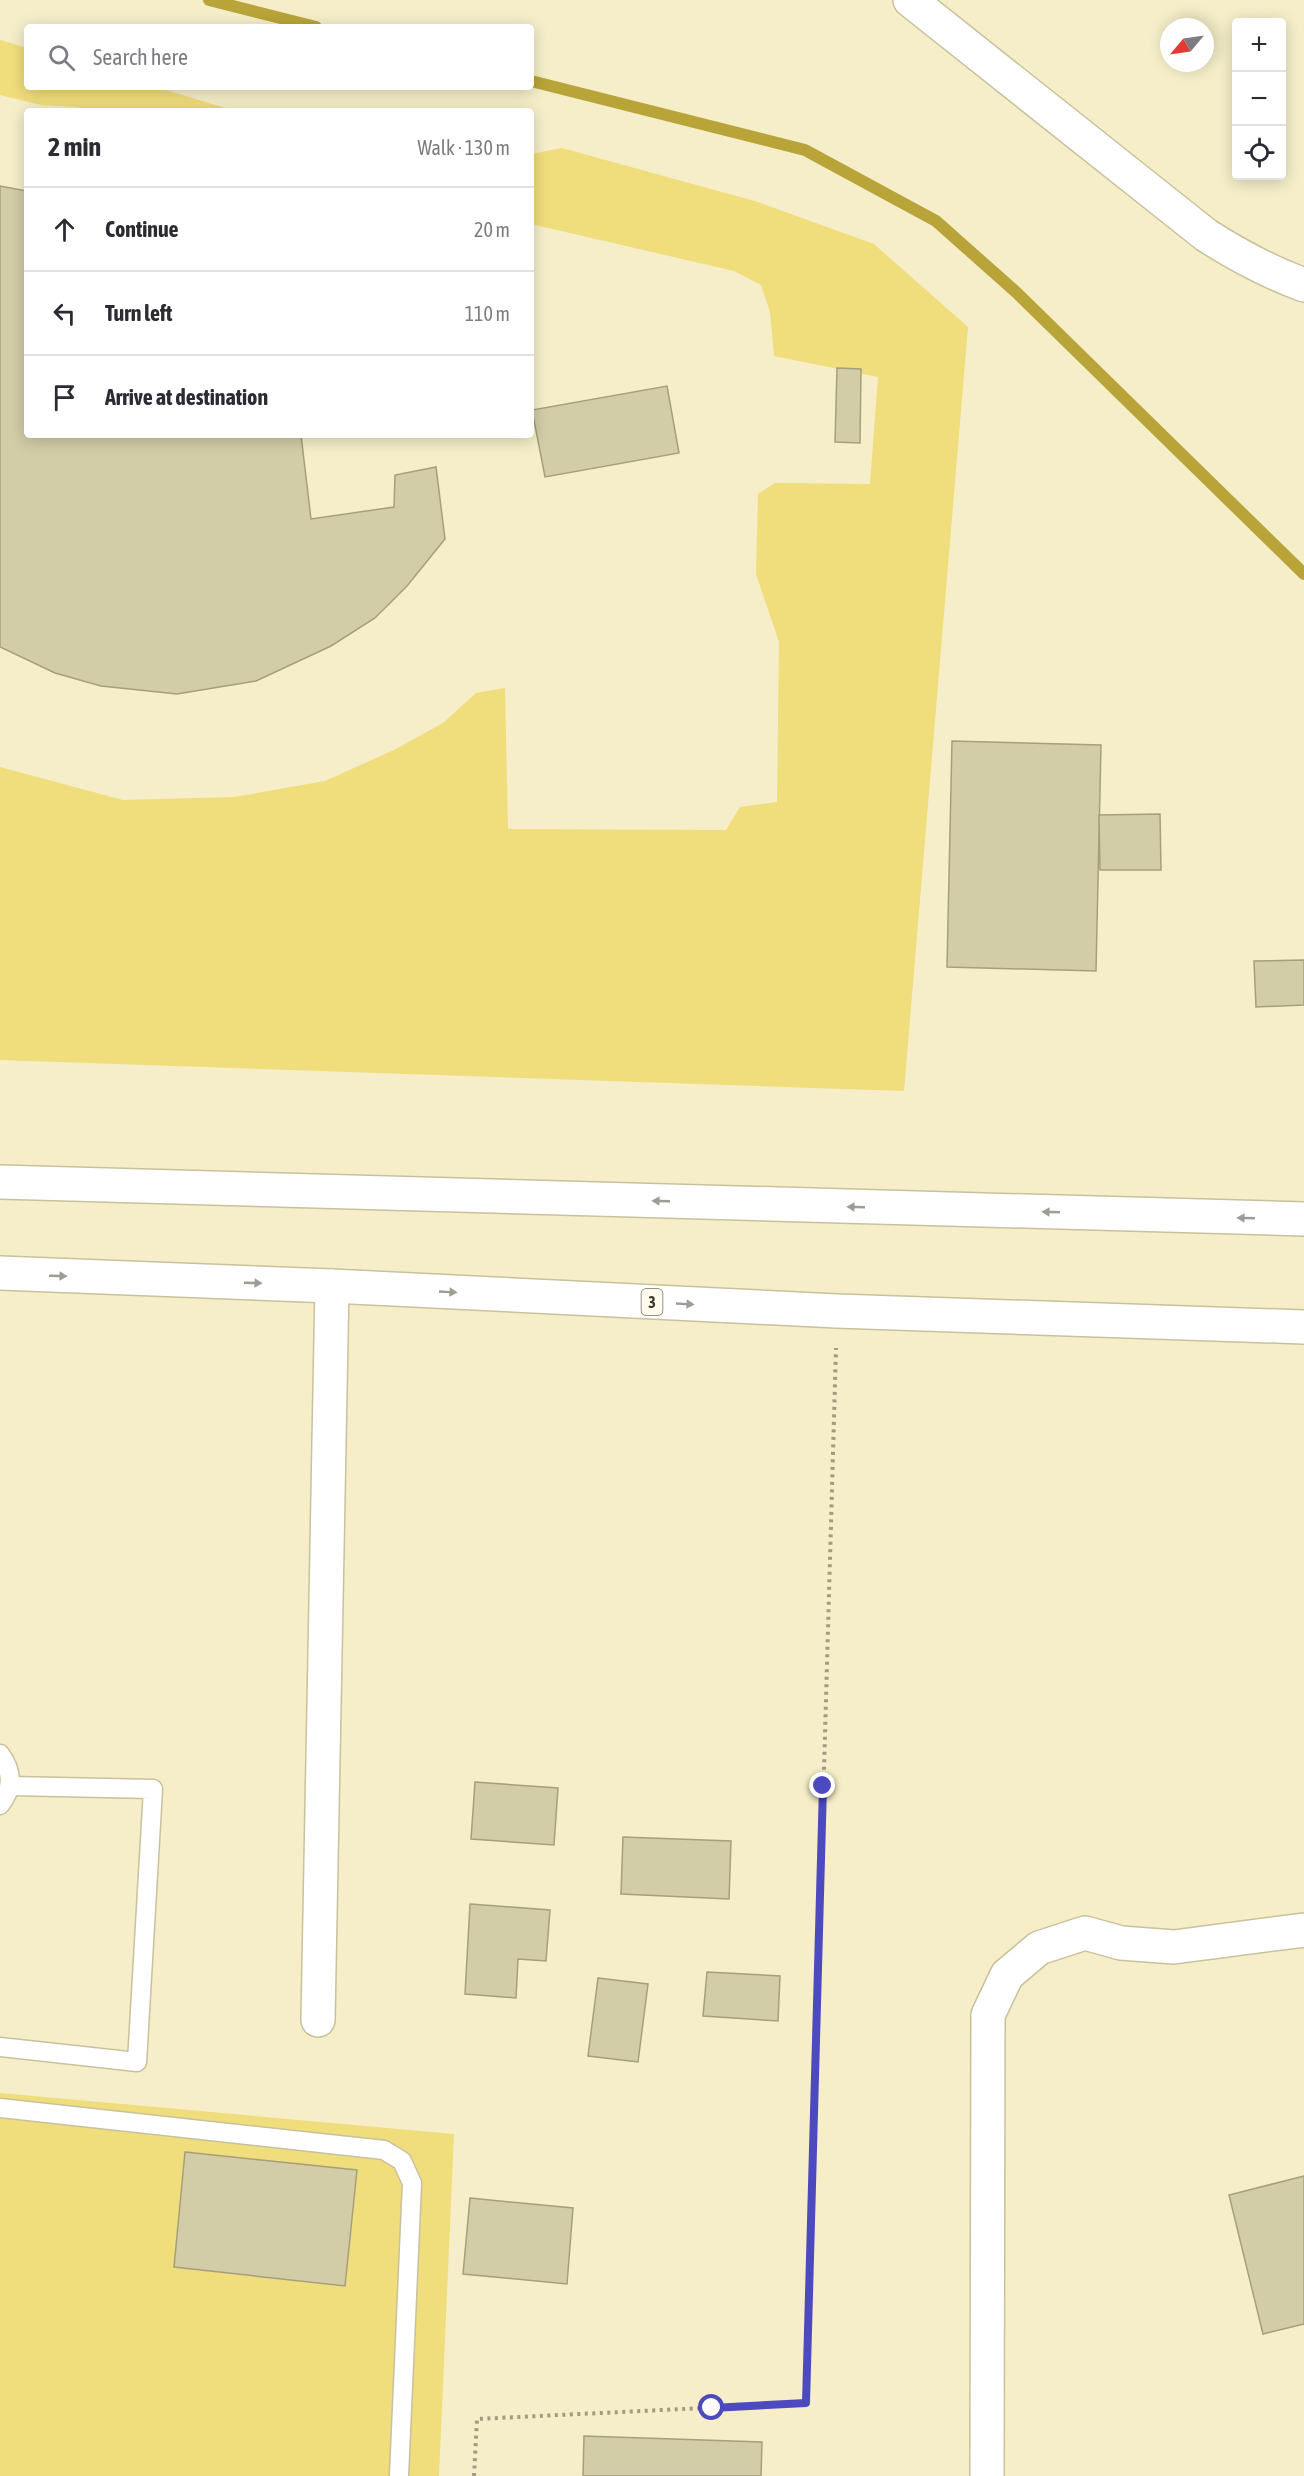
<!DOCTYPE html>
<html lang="en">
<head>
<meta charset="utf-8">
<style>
  body { margin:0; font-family:"Asap Condensed",sans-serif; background:#f7f7f7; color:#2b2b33 }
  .controls { position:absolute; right:18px; top:18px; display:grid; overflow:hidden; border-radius:6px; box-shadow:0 3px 15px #0003 }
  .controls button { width:54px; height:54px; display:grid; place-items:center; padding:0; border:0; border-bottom:2px solid #e1e1e2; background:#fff; color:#2b2b33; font:30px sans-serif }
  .compass { position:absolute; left:1160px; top:18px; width:54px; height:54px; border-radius:50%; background:#fff; box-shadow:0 3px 15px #0003; rotate:241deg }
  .stop { position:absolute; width:18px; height:18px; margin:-14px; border:4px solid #4d49bf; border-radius:50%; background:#fff }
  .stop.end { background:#4d49bf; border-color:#fff; box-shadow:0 2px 6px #0008 }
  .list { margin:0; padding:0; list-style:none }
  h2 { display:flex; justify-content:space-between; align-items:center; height:78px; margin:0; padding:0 24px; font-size:26px }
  h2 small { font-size:20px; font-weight:400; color:#7c7c81 }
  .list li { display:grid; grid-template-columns:39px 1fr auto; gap:18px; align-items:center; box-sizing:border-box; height:84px; padding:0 24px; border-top:2px solid #e1e1e2 }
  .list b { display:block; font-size:22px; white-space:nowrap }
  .list em { font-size:20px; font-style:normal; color:#7c7c81 }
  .icon { flex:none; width:33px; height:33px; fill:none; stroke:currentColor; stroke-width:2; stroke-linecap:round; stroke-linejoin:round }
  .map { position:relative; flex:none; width:1304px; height:2476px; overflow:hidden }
  .search { position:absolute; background:#fff; box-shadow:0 3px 15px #0003; left:24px; top:24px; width:510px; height:66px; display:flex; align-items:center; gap:15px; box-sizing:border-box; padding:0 21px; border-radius:6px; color:#7c7c81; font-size:22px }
  .panel { position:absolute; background:#fff; box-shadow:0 3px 15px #0003; left:24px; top:108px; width:510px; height:330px; border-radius:6px }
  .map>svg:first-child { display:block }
  .green { fill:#f0dd7b }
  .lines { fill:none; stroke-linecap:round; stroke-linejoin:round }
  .stream { stroke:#b8a438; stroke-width:12 }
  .building { fill:#d2cca7; stroke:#a69f7c; stroke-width:1.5 }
  .service-casing { stroke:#c8c19d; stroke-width:21 }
  .minor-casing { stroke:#c8c19d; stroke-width:36 }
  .trunk-casing { stroke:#c8c19d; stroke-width:36 }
  .path { stroke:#a09b81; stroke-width:4; stroke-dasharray:3 4.5; stroke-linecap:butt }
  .service { stroke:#fff; stroke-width:18 }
  .minor { stroke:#fff; stroke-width:33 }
  .trunk { stroke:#fff; stroke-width:33 }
  .oneway { fill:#9e9c95 }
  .route { stroke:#4d49bf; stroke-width:8 }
  .labels { text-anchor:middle; stroke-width:4.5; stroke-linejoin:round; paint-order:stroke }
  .shield { fill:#fefbec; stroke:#767365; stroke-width:1.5 }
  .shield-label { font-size:16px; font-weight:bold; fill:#3c392b }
</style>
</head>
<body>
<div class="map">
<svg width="1304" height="2476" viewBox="0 0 1304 2476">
  <rect width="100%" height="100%" fill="#f5eec9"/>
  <g class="green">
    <polygon points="0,40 27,48 27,87 156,87 236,111 97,111 77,107 41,105 0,95"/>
    <polygon points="562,148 758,202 874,244 968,327 904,1091 0,1060 0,767 123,800 234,797 325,781 396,749 443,723 476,693 505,688 508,829 726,830 740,807 777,802 779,642 756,574 758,494 775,483 870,484 878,377 774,356 770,312 761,285 734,271 531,224 531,154"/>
    <polygon points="0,2093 454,2134 439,2476 0,2476"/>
  </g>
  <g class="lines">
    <g class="stream">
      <polyline points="209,0 316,27"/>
      <polyline points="531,81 805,150 936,221 1017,293 1304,574"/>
    </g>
  </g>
  <g class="building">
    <polygon points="0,186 27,191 27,435 301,435 311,519 394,507 395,475 436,467 445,539 407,586 375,618 331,646 256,681 177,694 101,686 55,673 0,647"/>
    <polygon points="837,368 861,369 860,443 835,442"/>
    <polygon points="667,386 679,453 545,477 532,410"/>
    <polygon points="952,741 1101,745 1096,971 947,967"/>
    <polygon points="1160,814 1161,870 1100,870 1099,815"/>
    <polygon points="1304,960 1304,1005 1256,1007 1254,961"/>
    <polygon points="475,1782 558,1788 554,1845 471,1839"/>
    <polygon points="623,1837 731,1841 729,1899 621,1894"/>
    <polygon points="470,1904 550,1910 546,1961 518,1959 516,1998 465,1994"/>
    <polygon points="707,1972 780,1976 778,2021 703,2016"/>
    <polygon points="598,1978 648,1984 638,2062 588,2056"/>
    <polygon points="185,2152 357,2170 345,2286 174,2267"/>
    <polygon points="1304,2176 1304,2324 1263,2334 1229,2195"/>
    <polygon points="470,2198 573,2208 567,2284 463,2274"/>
    <polygon points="584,2436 762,2442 761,2476 583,2476"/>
  </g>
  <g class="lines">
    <defs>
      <g id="service">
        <path d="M0,1754C13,1771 13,1789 0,1805"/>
        <polyline points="0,2047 137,2062 153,1789 10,1786"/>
        <polyline points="0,2108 384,2150 402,2161 412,2183 399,2476"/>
      </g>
      <g id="minor">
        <path d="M910,0L1206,235C1237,255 1269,272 1304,285"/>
        <polyline points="318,2020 332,1286"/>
        <polyline points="987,2476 988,2015 1007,1975 1039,1948 1085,1933 1121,1943 1174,1947 1304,1930"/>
      </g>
      <g id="trunk">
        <polyline points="0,1182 1304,1219"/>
        <polyline points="0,1273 332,1286 837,1311 1304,1327"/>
      </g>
    </defs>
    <use href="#service" class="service-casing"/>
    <use href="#minor" class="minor-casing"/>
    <use href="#trunk" class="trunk-casing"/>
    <polyline class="path" points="474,2476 477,2419 806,2403 836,1348"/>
    <use href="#service" class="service"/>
    <use href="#minor" class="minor"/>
    <use href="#trunk" class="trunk"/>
  </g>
  <defs><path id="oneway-solid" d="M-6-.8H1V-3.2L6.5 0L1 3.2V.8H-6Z" transform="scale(1.5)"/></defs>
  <g class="oneway">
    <use href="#oneway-solid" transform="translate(661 1201) rotate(-178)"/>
    <use href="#oneway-solid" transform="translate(856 1207) rotate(-178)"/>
    <use href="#oneway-solid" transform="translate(1051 1212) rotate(-178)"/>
    <use href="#oneway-solid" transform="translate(1246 1218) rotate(-178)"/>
    <use href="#oneway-solid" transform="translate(58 1276) rotate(2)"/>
    <use href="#oneway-solid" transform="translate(253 1283) rotate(2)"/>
    <use href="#oneway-solid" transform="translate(448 1292) rotate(3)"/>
    <use href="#oneway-solid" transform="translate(685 1304) rotate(3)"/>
  </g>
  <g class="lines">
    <polyline class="route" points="712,2408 806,2403 823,1786"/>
  </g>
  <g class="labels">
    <rect class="shield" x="641.5" y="1289" width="21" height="26" rx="4.5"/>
    <g class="shield-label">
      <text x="652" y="1308">3</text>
    </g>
  </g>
</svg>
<div class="controls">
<button>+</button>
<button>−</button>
<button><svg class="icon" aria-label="locate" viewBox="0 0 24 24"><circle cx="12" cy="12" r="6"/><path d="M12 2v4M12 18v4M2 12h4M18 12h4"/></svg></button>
</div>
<svg class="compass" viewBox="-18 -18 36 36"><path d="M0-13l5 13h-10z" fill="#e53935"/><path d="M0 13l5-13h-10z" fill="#7c7c81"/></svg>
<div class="stop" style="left:712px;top:2408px"></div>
<div class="stop end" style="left:823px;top:1786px"></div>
<div class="search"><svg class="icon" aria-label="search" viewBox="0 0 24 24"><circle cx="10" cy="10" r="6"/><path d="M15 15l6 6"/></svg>Search here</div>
<section class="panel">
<h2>2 min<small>Walk · 130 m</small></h2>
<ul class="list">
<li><svg class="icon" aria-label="ahead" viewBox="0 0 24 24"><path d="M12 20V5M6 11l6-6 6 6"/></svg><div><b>Continue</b></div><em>20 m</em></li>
<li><svg class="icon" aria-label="left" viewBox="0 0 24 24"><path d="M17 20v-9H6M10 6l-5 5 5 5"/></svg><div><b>Turn left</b></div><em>110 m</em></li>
<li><svg class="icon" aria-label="arrive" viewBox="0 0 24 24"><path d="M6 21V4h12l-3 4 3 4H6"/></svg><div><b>Arrive at destination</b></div></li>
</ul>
</section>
</div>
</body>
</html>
